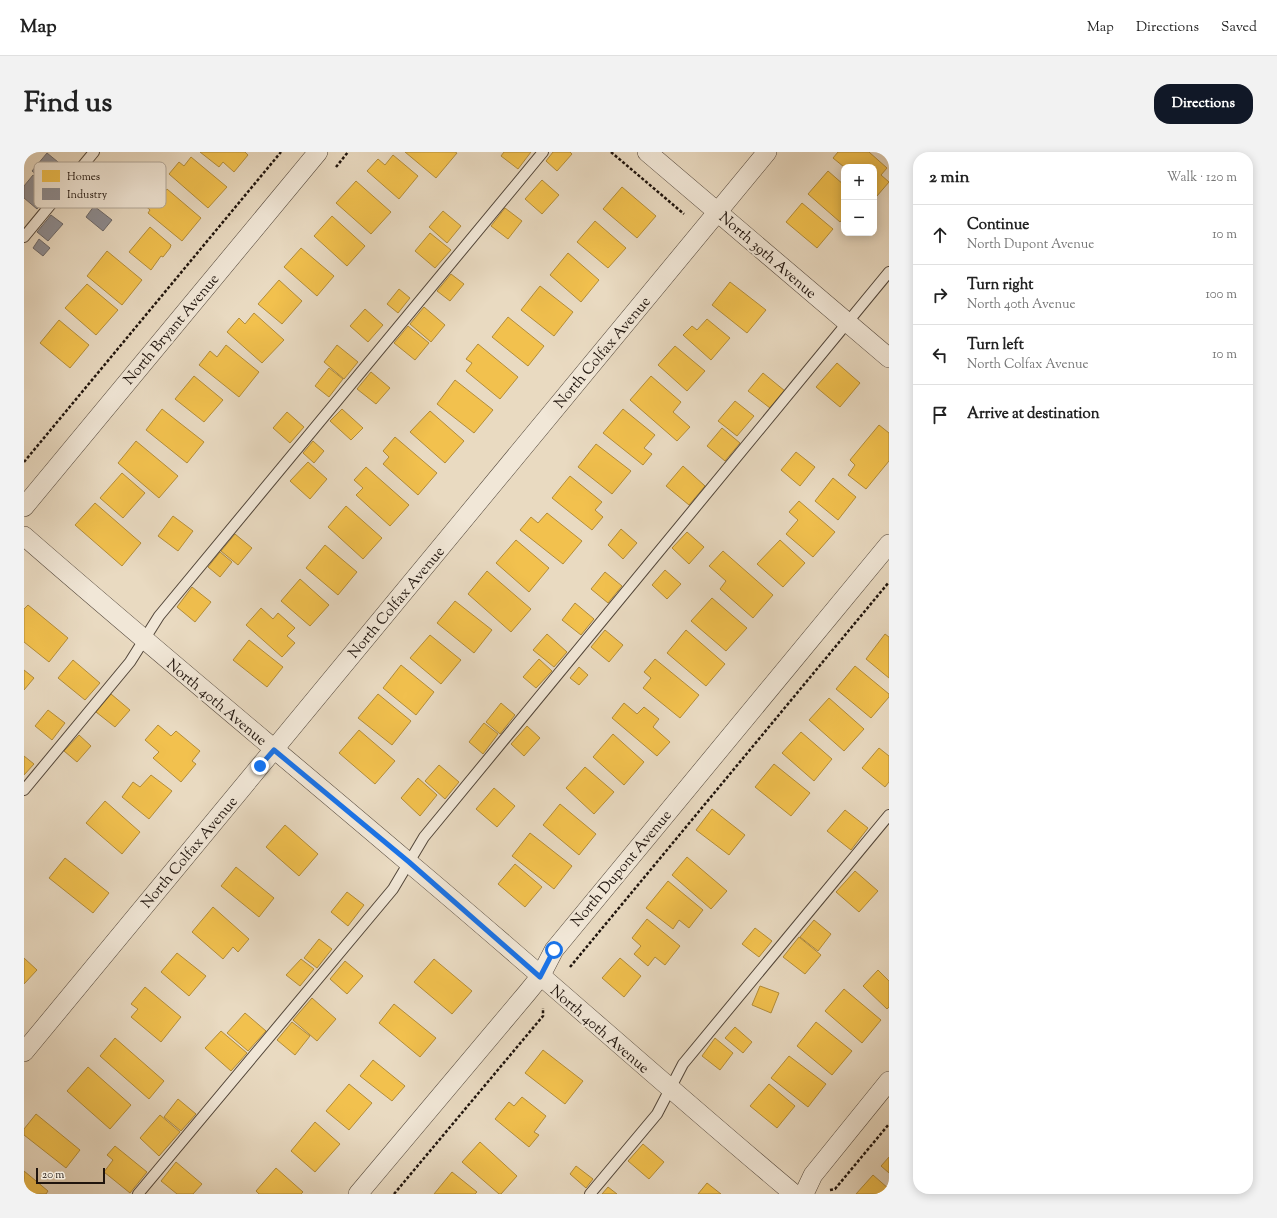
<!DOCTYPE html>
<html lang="en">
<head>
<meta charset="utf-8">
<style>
  body { margin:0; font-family:"Sorts Mill Goudy",serif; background:#f2f2f2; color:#222 }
  .controls { position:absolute; right:12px; top:12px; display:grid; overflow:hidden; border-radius:8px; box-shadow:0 2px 10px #0003 }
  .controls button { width:36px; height:36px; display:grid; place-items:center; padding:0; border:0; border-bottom:1px solid #e0e0e0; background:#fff; color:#222; font:20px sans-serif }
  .scale { position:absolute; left:12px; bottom:10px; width:69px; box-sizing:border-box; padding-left:4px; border:2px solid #1f140d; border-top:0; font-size:11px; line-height:14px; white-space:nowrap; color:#1f140d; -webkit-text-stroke:3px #f1e7d7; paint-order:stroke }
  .stop { position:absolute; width:12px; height:12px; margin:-9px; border:3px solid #1a73e8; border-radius:50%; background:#fff }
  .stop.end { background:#1a73e8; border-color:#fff; box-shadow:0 1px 4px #0008 }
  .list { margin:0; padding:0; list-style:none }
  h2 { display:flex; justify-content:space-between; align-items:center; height:52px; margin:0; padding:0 16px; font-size:17px }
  h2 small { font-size:13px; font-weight:400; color:#767676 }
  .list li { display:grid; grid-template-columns:26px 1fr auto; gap:12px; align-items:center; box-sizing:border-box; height:60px; padding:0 16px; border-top:1px solid #e0e0e0 }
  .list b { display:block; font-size:15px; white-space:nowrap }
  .list p { margin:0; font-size:13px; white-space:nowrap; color:#767676 }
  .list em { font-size:13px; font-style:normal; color:#767676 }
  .icon { flex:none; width:22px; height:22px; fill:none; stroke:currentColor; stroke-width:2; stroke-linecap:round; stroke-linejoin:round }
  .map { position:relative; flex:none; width:865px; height:1042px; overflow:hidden; border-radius:16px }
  header { display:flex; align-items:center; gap:24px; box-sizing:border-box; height:56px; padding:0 20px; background:#fff; border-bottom:1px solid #e0e0e0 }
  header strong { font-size:19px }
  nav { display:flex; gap:22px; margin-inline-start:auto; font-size:14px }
  .intro { display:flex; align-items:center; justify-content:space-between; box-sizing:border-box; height:96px; padding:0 24px }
  h1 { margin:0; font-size:28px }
  .button { padding:10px 18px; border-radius:16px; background:#111827; color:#fff; font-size:14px; font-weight:700 }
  main { display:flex; gap:24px; padding:0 24px }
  aside { flex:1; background:#fff; border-radius:16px; box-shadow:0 2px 10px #0003 }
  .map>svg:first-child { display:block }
  .homes { fill:#f2c14e; stroke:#b38d3a }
  .industry { fill:#8d8d92; stroke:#6c696a }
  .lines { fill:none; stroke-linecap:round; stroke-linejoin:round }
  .service-casing { stroke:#52463a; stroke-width:12 }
  .minor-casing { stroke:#52463a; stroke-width:20 }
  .path { stroke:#1f140d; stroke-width:2.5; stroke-dasharray:3 2; stroke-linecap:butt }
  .service { stroke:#f1e7d7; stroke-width:10 }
  .minor { stroke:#f1e7d7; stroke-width:19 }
  .route { stroke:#1a73e8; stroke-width:5 }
  .labels { text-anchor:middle; stroke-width:4; stroke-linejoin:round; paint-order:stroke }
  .street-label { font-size:15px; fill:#1f140d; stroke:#f1e7d7 }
  .key { fill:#f1e7d7; stroke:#b2a89a; stroke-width:1 }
  .key-label { font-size:11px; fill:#1f140d }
</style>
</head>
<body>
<header>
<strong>Map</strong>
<nav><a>Map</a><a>Directions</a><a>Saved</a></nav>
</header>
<div class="intro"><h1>Find us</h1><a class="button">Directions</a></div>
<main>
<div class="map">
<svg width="865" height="1042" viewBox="0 0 865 1042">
  <rect width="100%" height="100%" fill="#e9dac1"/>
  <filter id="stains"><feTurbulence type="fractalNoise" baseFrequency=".005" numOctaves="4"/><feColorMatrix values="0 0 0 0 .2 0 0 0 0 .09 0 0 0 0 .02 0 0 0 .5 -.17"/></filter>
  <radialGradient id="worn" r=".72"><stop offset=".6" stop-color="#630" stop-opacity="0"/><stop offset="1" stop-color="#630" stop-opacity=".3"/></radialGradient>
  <g class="homes">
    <polygon points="176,0 221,0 224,3 210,20 199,10 195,15"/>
    <polygon points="381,0 431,0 433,1 412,26"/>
    <polygon points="480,0 507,0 494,17 477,4"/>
    <polygon points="529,0 546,0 548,2 533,19 522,9"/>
    <polygon points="814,0 845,0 863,16 857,23 865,30 853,44 850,41 850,15 820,15 809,6"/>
    <polygon points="369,3 394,24 375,47 343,19 354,7 361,13"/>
    <polygon points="167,5 203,35 184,56 145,22 155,10 160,14"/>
    <polygon points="804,19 820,33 820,65 816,70 784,42"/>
    <polygon points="518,28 535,43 518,62 501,47"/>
    <polygon points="332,29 367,60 347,82 312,51"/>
    <polygon points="598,35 632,64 613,86 579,57"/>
    <polygon points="143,37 177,66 158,89 124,61 126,58 117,50 127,39 136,46"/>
    <polygon points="778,51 809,77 793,96 762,70"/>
    <polygon points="481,56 498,69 484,87 467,74"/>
    <polygon points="419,59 437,74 423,91 405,75"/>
    <polygon points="308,64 341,94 323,114 290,84"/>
    <polygon points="571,69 602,96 584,116 553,90"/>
    <polygon points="126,75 147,93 146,96 139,105 137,104 127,118 105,100"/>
    <polygon points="406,81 427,98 411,116 391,99"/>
    <polygon points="277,96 310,124 293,144 260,115"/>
    <polygon points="83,99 118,128 98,153 63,124"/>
    <polygon points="544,101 575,128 557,150 526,123"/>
    <polygon points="427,122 440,132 426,149 413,139"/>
    <polygon points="255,128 278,149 258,172 234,152"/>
    <polygon points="706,130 742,158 723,181 688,153"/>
    <polygon points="63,132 94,158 72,183 41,156"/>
    <polygon points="516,134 549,160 530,184 497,158"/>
    <polygon points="375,137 386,146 374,161 363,152"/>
    <polygon points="400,155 421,173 407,190 386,172"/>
    <polygon points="341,157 359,173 344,190 326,174"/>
    <polygon points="230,161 260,188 238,211 203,180 215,166 221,172"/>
    <polygon points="484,165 520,194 504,214 468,185"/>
    <polygon points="683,167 706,186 687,208 659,183 668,174 673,178"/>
    <polygon points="35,168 65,193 46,216 16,191"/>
    <polygon points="384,174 405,191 391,208 370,191"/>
    <polygon points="454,192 494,225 476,247 442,219 448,211 442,207"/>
    <polygon points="202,193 235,220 215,245 175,213 186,199 193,205"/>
    <polygon points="313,193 334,210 320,227 300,210"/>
    <polygon points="651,194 681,219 663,239 634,213"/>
    <polygon points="813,211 836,231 816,255 792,235"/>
    <polygon points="305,216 319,227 305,245 291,234"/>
    <polygon points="347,220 366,236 352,252 333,237"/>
    <polygon points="739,221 761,239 746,256 724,239"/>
    <polygon points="170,224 199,248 180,270 151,247"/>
    <polygon points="627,224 657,250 649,260 666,275 653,289 606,248"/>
    <polygon points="431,228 469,258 450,281 413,252"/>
    <polygon points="711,249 730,264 713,284 694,269"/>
    <polygon points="138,257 180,290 163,311 122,278"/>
    <polygon points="318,257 339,276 327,288 306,269"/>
    <polygon points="599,257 631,283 620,296 628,302 619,313 579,281"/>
    <polygon points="406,259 440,289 421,311 386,280"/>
    <polygon points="263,260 280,275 266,291 249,276"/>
    <polygon points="855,273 865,281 865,309 842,337 824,323 831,313 826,308"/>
    <polygon points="698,276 716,291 701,309 683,294"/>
    <polygon points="371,285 413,321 394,343 359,312 365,305 359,299"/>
    <polygon points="112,289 154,324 135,346 94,311"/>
    <polygon points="289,289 300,299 290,311 279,301"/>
    <polygon points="572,292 607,319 588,342 554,315"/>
    <polygon points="772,300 791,315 776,334 757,318"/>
    <polygon points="284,310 303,327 286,347 266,329"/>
    <polygon points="659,314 681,334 665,353 642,334"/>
    <polygon points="342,315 385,353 366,374 332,343 339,336 330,328"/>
    <polygon points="98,321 121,341 99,366 76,346"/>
    <polygon points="546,324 578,350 571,358 579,365 568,378 528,346"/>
    <polygon points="809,326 832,345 814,368 791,349"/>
    <polygon points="775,349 811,380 789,405 762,382 774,368 765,360"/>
    <polygon points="71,351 117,391 98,414 51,373"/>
    <polygon points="322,354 358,386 339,407 304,375"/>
    <polygon points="523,361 558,389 539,412 496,378 507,365 514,371"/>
    <polygon points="149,364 169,379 154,399 134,384"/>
    <polygon points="597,377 613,391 599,407 584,393"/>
    <polygon points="663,380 680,395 665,412 648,396"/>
    <polygon points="211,382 228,396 214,413 197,399"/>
    <polygon points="492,388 525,416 505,440 472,411"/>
    <polygon points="756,388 781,411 759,435 733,412"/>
    <polygon points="301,393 333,420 314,443 282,416"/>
    <polygon points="699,399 749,443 729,466 696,437 702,429 685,414"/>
    <polygon points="196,400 208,410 196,425 184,415"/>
    <polygon points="641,418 657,432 643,447 628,433"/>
    <polygon points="463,419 507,457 487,480 444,442"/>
    <polygon points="581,420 598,434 584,451 567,437"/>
    <polygon points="276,427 305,453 286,474 257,449"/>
    <polygon points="168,435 187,450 171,470 153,455"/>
    <polygon points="688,446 723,476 702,499 667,469"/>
    <polygon points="431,449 468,478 450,501 413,471"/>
    <polygon points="551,451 570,467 557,483 538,468"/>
    <polygon points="4,453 44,486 25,510 0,490 0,457"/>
    <polygon points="237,456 249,467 254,461 271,476 263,484 271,491 258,505 222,473"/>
    <polygon points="581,478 599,493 585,510 567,495"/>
    <polygon points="662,478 701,512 682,534 643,501"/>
    <polygon points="523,482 543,500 530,515 509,498"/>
    <polygon points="861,482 865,485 865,526 842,507"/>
    <polygon points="406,483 437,508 417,532 386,506"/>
    <polygon points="225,488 259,515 243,535 209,508"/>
    <polygon points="515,507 528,519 512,536 499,525"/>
    <polygon points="631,507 675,543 656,566 619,536 627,526 620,520"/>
    <polygon points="49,508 76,531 61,548 34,526"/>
    <polygon points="377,513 410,540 392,563 359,536"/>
    <polygon points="831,514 865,542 865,545 847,566 812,537"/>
    <polygon points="555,515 564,523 555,533 546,526"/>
    <polygon points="0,518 10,526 0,538"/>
    <polygon points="87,542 106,558 91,575 72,560"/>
    <polygon points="354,542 387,569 368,593 334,566"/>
    <polygon points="805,546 840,577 820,599 785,568"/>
    <polygon points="477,551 491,563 476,582 462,570"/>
    <polygon points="600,551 613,562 620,555 635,567 629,575 646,590 633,604 588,566"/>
    <polygon points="24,558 41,571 28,588 11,574"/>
    <polygon points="460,571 474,582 459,602 445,590"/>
    <polygon points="134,573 147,584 152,579 176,599 168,609 172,612 157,630 129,606 135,600 121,588"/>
    <polygon points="503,574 516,586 500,604 487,592"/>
    <polygon points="335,578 371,609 351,632 315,601"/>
    <polygon points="777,580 808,607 790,629 758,601"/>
    <polygon points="589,582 620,610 600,633 569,605"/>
    <polygon points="55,583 67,594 53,610 40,599"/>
    <polygon points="855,596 865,604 865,630 861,635 838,616"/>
    <polygon points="0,604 10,612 0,623"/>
    <polygon points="750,612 786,641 767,664 731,635"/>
    <polygon points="415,613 435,630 421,647 401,629"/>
    <polygon points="561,615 590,640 570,662 542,636"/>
    <polygon points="127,623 148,639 125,667 98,645 109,630 116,635"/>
    <polygon points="394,626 413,643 396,664 377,646"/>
    <polygon points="470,636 491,654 473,675 452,657"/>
    <polygon points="81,649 116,680 98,702 62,671"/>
    <polygon points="536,652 572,682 555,703 519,673"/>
    <polygon points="688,657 721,683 705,703 672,678"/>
    <polygon points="821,658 844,676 827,698 803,679"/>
    <polygon points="261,673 294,702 275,724 242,695"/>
    <polygon points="506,681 548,714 530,737 488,704"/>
    <polygon points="663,705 703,739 687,757 648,723"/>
    <polygon points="41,706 85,741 69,761 25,726"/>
    <polygon points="491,712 518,735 501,755 474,732"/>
    <polygon points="212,715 250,746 235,765 197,734"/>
    <polygon points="831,719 854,739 835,760 812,740"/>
    <polygon points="644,729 679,758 665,776 655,768 649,777 622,756"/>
    <polygon points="323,740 340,753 324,774 307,760"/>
    <polygon points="189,755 225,787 214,800 209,795 199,807 168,780"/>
    <polygon points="623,767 656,794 641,813 631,805 624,814 610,802 617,794 608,786"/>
    <polygon points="790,768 807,782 794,799 776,785"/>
    <polygon points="731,776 748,789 735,805 718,792"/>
    <polygon points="775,785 797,803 781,822 759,805"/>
    <polygon points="295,787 308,797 293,816 280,806"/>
    <polygon points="153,801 182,824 165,844 137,820"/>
    <polygon points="0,806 13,818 0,832"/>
    <polygon points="596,806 617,824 600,845 578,826"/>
    <polygon points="277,807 290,817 276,834 262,823"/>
    <polygon points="410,807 448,839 428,862 390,830"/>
    <polygon points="321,809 339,824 323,842 306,827"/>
    <polygon points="854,818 865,829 865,855 863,857 839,834"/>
    <polygon points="736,834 755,841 747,861 728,853"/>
    <polygon points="121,835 157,865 137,890 107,865 114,857 107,852"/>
    <polygon points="820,837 857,868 838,891 801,859"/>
    <polygon points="288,846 312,867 293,889 269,868"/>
    <polygon points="370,852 412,886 396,905 355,871"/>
    <polygon points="221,861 242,879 224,899 203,881"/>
    <polygon points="268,870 286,884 271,903 253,888"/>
    <polygon points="792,870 828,899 808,923 773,894"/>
    <polygon points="711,875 728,890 719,901 701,886"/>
    <polygon points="197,879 223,901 207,919 181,896"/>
    <polygon points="91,886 140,929 125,947 76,904"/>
    <polygon points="691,886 709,901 696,918 678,904"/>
    <polygon points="519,898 559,929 541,952 501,921"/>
    <polygon points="765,904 802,932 784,955 747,926"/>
    <polygon points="349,908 381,934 368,949 336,924"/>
    <polygon points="64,915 107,953 86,977 43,939"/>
    <polygon points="325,932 348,951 325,978 302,959"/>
    <polygon points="745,932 771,954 753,976 726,954"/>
    <polygon points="498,945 522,964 510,980 515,983 505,995 471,967 485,950 490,954"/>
    <polygon points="154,947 172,962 157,979 140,965"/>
    <polygon points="12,962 56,998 42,1016 0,983 0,977"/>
    <polygon points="136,963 156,980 135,1004 116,986"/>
    <polygon points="291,970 316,992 291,1020 267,999"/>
    <polygon points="456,990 493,1024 477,1042 475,1042 438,1010"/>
    <polygon points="619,992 640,1010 625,1027 604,1009"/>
    <polygon points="91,994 123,1020 106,1041 80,1020 89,1008 83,1003"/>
    <polygon points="865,1005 865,1021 857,1014"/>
    <polygon points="152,1010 178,1032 169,1042 153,1042 137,1029"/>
    <polygon points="552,1014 569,1027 562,1036 546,1022"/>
    <polygon points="252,1016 279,1040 277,1042 235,1042 232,1039"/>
    <polygon points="0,1019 24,1039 22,1042 0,1042"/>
    <polygon points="428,1020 453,1040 451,1042 410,1042"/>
    <polygon points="849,1023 865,1037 865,1042 832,1042"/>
    <polygon points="683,1031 697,1042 674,1042"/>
    <polygon points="584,1035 593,1042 578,1042"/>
  </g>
  <g class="industry">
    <polygon points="23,1 45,19 30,37 8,19"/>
    <polygon points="9,23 27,39 13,57 0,46 0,34"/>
    <polygon points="70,54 88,68 79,79 62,65"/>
    <polygon points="27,63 39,72 24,89 13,80"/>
    <polygon points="15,87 26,96 19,104 9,96"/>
  </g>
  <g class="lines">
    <defs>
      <g id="service">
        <polyline points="0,85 70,0"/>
        <polyline points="0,638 106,510 135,464 519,0"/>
        <polyline points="114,1042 369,737 400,685 865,120"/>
        <polyline points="566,1042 633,962 659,912 865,663"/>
      </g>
      <g id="minor">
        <polyline points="623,0 865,206"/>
        <polyline points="0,355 294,0"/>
        <path d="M0,384C127,495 256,601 384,710C514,819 640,933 770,1042"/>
        <polyline points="0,900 743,0"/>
        <polyline points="334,1042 503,841 516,825 530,798 865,392"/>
        <polyline points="780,1042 789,1023 865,929"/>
      </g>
    </defs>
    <use href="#service" class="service-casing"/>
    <use href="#minor" class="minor-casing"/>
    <g class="path">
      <polyline points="587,0 660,62"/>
      <polyline points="312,15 324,0"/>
      <polyline points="0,310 257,0"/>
      <polyline points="546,815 865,430"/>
      <polyline points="806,1038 811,1037 865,972"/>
      <polyline points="370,1042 519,864 519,856"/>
    </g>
    <use href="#service" class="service"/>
    <use href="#minor" class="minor"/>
  </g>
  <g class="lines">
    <polyline class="route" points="236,614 250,598 385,710 516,825 530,798"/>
  </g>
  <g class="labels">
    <g class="street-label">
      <text transform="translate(744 103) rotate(41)" y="5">North 39th Avenue</text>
      <text transform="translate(147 177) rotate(-50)" y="5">North Bryant Avenue</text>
      <text transform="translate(578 200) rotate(-50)" y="5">North Colfax Avenue</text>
      <text transform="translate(372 450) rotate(-50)" y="5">North Colfax Avenue</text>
      <text transform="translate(193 550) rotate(40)" y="5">North 40th Avenue</text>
      <text transform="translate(165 700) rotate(-50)" y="5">North Colfax Avenue</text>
      <text transform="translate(597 716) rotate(-50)" y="5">North Dupont Avenue</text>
      <text transform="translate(576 877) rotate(41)" y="5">North 40th Avenue</text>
    </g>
  </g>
  <rect x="10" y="10" width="132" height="46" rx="6" class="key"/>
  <rect x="18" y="18" width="18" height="12" fill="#f2c14e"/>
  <rect x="18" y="36" width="18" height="12" fill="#8d8d92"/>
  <g class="key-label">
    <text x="43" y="28">Homes</text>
    <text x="43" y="46">Industry</text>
  </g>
  <rect width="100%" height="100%" filter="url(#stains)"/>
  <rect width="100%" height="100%" fill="url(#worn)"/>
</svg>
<div class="controls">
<button>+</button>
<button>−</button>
</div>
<div class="scale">20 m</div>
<div class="stop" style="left:530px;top:798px"></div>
<div class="stop end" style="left:236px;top:614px"></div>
</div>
<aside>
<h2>2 min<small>Walk · 120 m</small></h2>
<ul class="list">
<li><svg class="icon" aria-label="ahead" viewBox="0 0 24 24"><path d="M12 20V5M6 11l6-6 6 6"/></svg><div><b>Continue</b><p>North Dupont Avenue</p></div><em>10 m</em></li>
<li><svg class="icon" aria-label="right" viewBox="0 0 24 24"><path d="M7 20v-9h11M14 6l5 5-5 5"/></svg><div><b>Turn right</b><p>North 40th Avenue</p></div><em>100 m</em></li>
<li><svg class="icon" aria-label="left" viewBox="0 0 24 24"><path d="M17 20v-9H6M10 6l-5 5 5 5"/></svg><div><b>Turn left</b><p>North Colfax Avenue</p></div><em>10 m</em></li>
<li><svg class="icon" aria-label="arrive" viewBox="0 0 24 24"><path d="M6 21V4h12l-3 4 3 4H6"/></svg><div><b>Arrive at destination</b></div></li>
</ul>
</aside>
</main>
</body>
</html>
